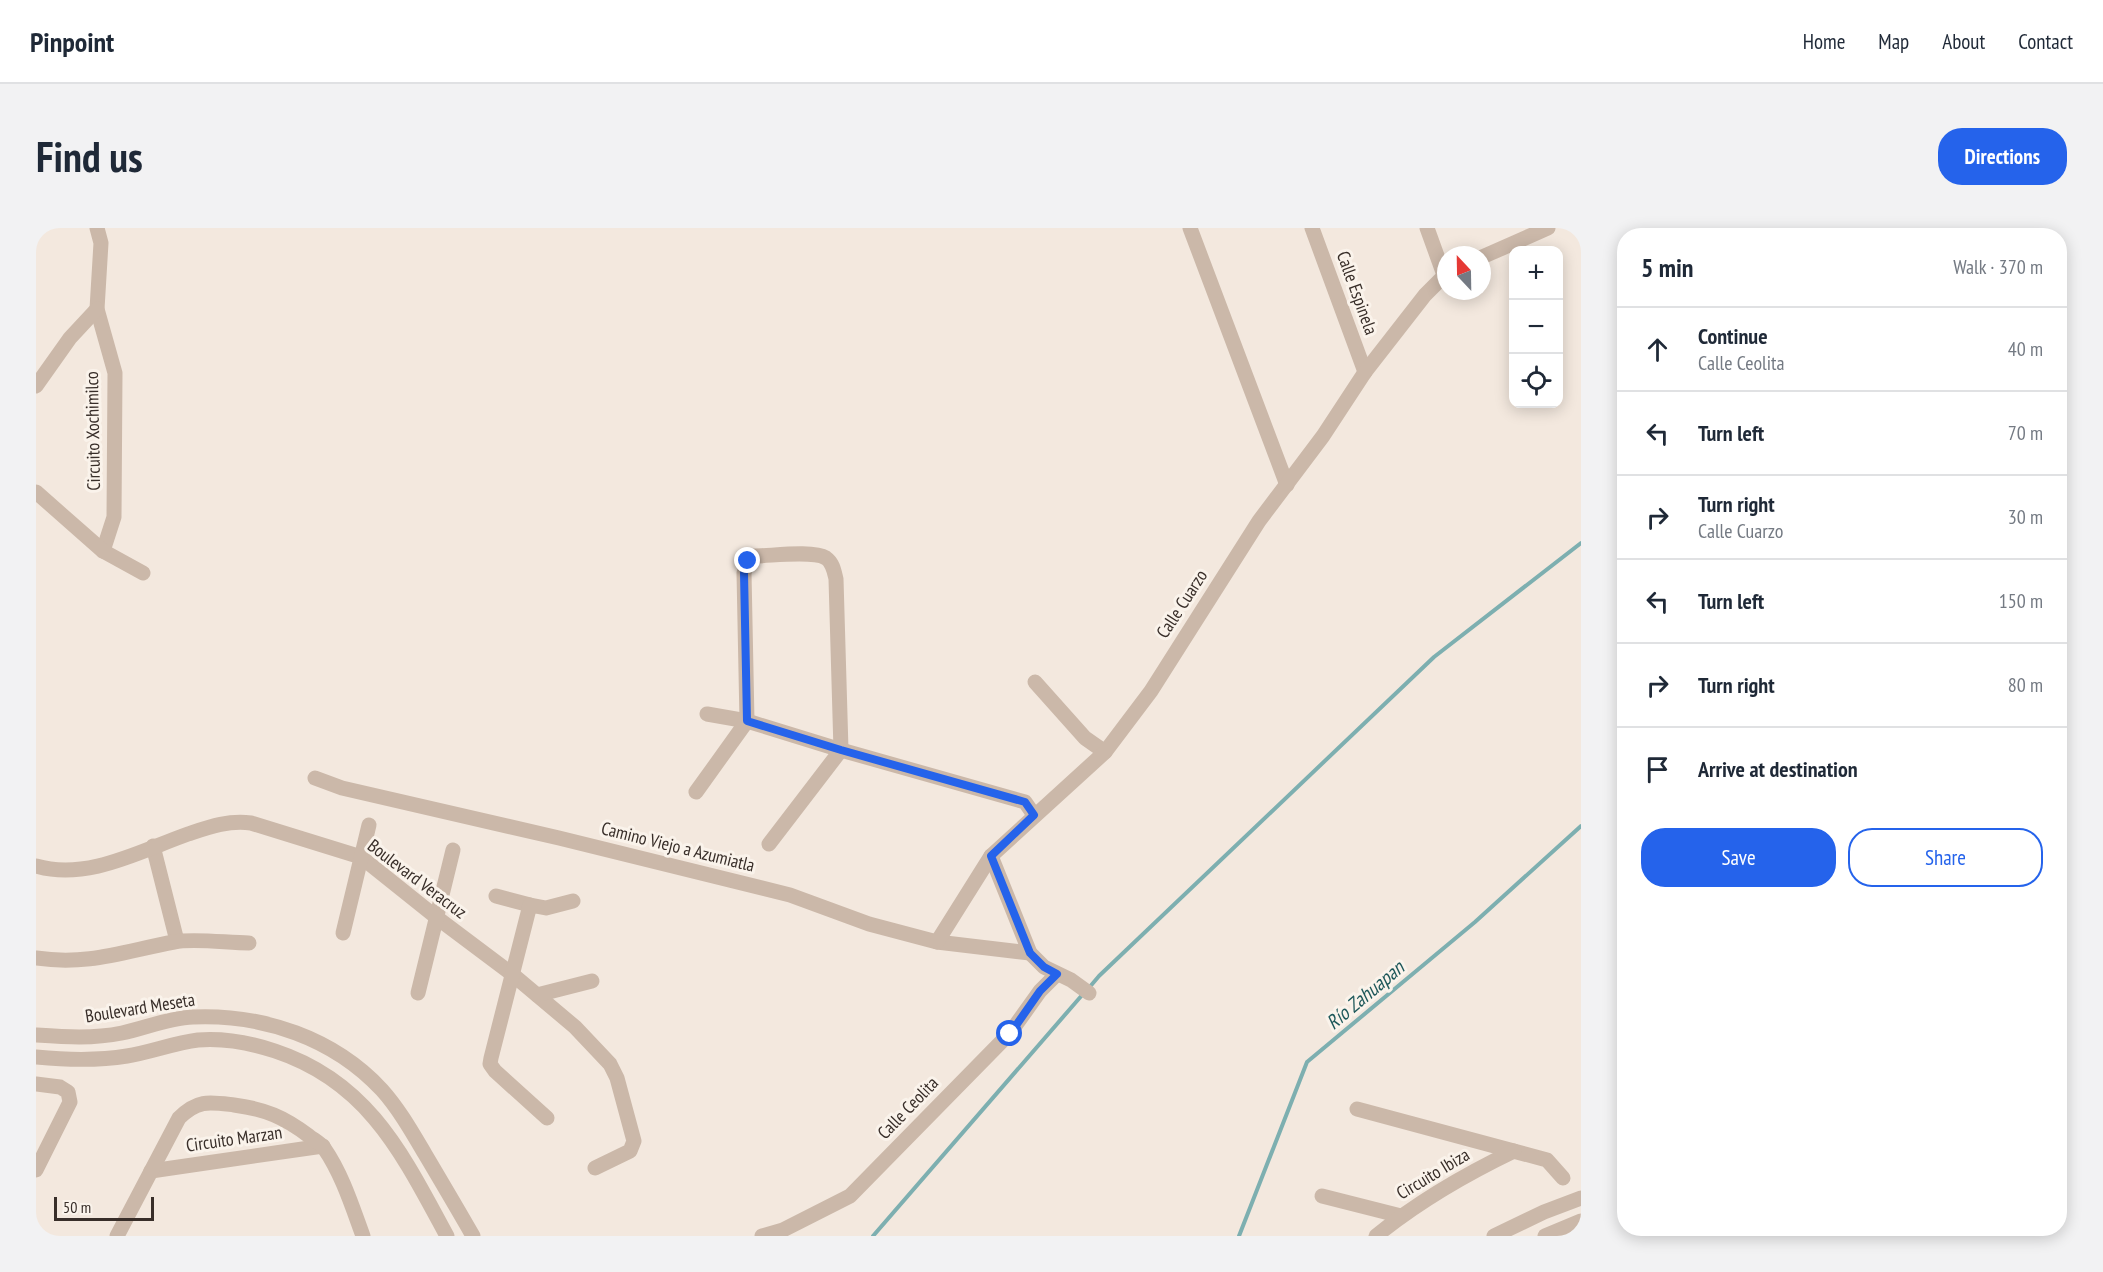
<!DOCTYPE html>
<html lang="en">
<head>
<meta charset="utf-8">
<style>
  body { margin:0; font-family:"PT Sans Narrow",sans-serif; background:#f2f2f3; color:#1f2937 }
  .controls { position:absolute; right:18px; top:18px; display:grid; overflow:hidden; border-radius:12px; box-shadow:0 3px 15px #0003 }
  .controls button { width:54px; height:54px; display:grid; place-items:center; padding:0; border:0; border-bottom:2px solid #e0e1e3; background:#fff; color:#1f2937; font:30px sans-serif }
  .compass { position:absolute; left:1401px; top:18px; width:54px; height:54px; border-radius:50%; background:#fff; box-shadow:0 3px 15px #0003; rotate:338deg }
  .scale { position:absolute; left:18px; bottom:15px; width:100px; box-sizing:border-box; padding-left:6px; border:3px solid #382e29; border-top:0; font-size:16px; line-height:21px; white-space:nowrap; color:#382e29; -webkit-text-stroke:4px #faf3eb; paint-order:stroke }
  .stop { position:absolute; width:18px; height:18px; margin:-14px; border:4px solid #2563eb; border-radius:50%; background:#fff }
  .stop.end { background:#2563eb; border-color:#fff; box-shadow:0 2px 6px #0008 }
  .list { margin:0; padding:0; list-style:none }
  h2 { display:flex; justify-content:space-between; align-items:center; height:78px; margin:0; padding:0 24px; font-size:26px }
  h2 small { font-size:20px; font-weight:400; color:#747a83 }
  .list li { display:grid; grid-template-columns:39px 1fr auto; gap:18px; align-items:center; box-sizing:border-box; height:84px; padding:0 24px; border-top:2px solid #e0e1e3 }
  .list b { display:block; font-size:22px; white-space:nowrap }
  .list p { margin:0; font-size:20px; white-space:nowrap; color:#747a83 }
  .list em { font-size:20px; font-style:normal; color:#747a83 }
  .actions { display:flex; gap:12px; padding:18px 24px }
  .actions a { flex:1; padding:14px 0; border:2px solid #2563eb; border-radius:24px; text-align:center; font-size:21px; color:#2563eb }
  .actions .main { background:#2563eb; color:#fff }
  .icon { flex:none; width:33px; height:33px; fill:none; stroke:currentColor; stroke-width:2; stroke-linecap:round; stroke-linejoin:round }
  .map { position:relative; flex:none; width:1545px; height:1008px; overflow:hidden; border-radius:24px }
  header { display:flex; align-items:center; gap:36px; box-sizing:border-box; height:84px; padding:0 30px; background:#fff; border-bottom:2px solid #e0e1e3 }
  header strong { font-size:28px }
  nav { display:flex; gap:33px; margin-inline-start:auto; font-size:21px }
  .intro { display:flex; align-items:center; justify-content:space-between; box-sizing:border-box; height:144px; padding:0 36px }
  h1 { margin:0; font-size:42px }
  .button { padding:15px 27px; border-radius:24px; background:#2563eb; color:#fff; font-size:21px; font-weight:700 }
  main { display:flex; gap:36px; padding:0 36px }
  aside { flex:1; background:#fff; border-radius:24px; box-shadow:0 3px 15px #0003 }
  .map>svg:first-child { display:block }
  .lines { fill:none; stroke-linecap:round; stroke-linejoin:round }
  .stream { stroke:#7dafb0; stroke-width:4 }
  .minor { stroke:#cbb8a9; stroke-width:15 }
  .route { stroke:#2563eb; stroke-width:8 }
  .labels { text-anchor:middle; stroke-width:6; stroke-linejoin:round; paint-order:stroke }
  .street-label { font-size:18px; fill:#382e29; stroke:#faf3eb }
  .water-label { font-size:20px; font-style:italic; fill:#1e585a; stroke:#faf3eb }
</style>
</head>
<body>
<header>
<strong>Pinpoint</strong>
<nav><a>Home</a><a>Map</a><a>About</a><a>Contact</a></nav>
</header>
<div class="intro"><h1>Find us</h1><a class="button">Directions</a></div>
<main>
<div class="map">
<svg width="1545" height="1008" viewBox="0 0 1545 1008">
  <rect width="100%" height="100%" fill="#f3e8de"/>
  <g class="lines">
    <g class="stream">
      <polyline points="1052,761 1063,748 1398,429 1545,315"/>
      <polyline points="837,1008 1047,766"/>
      <polyline points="1203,1008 1271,834 1439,694 1545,598"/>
    </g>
    <g class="minor">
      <polyline points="61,0 65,15 61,81 79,145 78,289 67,323"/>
      <polyline points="1154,0 1251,257"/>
      <polyline points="1276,0 1329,144"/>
      <polyline points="1391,0 1408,47"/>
      <polyline points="1446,29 1512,0"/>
      <polyline points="0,158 34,110 61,81"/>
      <polyline points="0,264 67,323 107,345"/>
      <polyline points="999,454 1049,510 1069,524"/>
      <polyline points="671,486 711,493 805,522 989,574 998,587"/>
      <polyline points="279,550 306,560 523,610 754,667 833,696 901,714 994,725"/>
      <path d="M660,564L711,493L708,345L712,333L719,328C735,328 777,322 790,330C797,335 798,343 800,351L805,522L733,616"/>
      <polyline points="117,618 141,713"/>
      <polyline points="955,628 994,725 1008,739 1035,752 1053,765"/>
      <path d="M0,638C51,653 104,623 152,606C173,599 192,592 215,595L325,629L400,689L476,746L539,799L574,836L581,850L598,913L594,923L559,940"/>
      <polyline points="460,668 494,677"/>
      <polyline points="307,705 333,597"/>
      <polyline points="901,714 955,628 1069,524 1115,463 1223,293 1287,208 1329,144 1389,67 1410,46"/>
      <path d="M0,730C52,738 89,723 138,714C158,710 192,715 213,715"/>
      <polyline points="382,765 417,622"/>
      <polyline points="501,767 556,753"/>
      <path d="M0,807C29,809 57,811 86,805C110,800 132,790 157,789C227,786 298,810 346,862C363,881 376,904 389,926C405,953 421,980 437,1008"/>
      <path d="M0,829C31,832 61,833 91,828C115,824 138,815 162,812C188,810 215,815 239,823C333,854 367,927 411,1008"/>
      <polyline points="0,856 24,859 32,864 34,874 0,942"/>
      <polyline points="1321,881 1511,932 1527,950"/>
      <polyline points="511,890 459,843 454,836 455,830 494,677 510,680 537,673"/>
      <polyline points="115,943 287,918"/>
      <polyline points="1286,968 1365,988"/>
      <path d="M81,1008L143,890C162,871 174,874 198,877C229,881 248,889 273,908C278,912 284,915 288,920C306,946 316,978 327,1008"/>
      <polyline points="726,1008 747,1002 814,968 974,805 1004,763 1021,746"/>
      <path d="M1340,1008C1383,973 1428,947 1478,923"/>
      <polyline points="1458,1008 1508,984 1545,970"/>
      <polyline points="1509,1008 1545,993"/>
    </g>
  </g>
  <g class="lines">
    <polyline class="route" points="712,333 708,345 711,493 805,522 989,574 998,587 955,628 994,725 1008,739 1021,746 1004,763 974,806"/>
  </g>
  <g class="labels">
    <g class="street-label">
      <text transform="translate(1321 65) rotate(70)" y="6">Calle Espinela</text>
      <text transform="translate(57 203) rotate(-91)" y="6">Circuito Xochimilco</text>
      <text transform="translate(1146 376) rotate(-57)" y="6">Calle Cuarzo</text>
      <text transform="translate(642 619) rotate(14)" y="6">Camino Viejo a Azumiatla</text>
      <text transform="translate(381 651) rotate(37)" y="6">Boulevard Veracruz</text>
      <text transform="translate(104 780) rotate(-9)" y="6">Boulevard Meseta</text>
      <text transform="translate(872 880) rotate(-46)" y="6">Calle Ceolita</text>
      <text transform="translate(198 911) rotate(-8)" y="6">Circuito Marzan</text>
      <text transform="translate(1397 946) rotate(-31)" y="6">Circuito Ibiza</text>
    </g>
    <g class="water-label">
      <text transform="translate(1329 767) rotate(-40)" y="7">Río Zahuapan</text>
    </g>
  </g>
</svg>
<div class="controls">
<button>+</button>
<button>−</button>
<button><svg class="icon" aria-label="locate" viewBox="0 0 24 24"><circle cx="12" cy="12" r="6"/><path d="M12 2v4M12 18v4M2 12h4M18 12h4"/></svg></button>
</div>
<svg class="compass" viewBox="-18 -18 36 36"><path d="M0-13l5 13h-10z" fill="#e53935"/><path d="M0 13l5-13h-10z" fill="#747a83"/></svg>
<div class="scale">50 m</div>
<div class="stop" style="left:974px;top:806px"></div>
<div class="stop end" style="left:712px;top:333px"></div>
</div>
<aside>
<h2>5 min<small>Walk · 370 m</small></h2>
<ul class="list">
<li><svg class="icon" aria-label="ahead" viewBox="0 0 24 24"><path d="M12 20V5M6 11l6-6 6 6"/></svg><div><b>Continue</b><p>Calle Ceolita</p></div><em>40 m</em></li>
<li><svg class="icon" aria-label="left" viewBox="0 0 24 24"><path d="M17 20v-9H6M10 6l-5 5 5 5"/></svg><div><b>Turn left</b></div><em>70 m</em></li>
<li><svg class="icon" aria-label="right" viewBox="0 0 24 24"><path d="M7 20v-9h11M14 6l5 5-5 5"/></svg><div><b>Turn right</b><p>Calle Cuarzo</p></div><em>30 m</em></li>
<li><svg class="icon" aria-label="left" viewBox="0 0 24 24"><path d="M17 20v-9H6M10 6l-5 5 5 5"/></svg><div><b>Turn left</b></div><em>150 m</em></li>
<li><svg class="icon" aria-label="right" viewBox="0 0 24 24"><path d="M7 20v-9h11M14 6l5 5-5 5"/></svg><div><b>Turn right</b></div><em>80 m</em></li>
<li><svg class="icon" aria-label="arrive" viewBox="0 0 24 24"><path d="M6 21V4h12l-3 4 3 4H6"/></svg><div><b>Arrive at destination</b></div></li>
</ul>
<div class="actions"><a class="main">Save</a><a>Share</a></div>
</aside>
</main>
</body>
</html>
